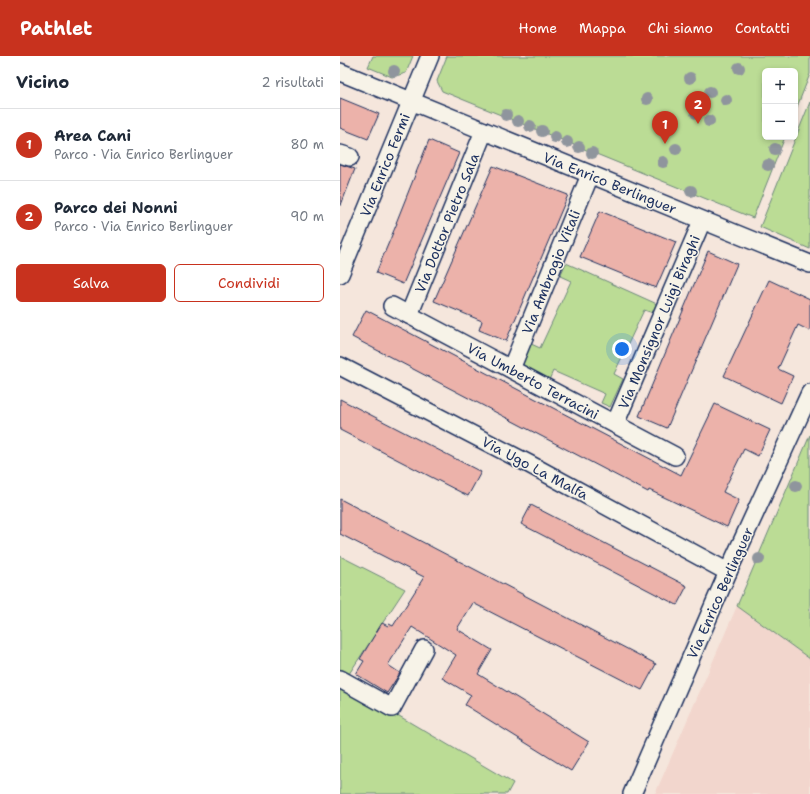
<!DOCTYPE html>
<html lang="it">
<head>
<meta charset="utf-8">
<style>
  body { margin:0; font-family:"Shantell Sans",sans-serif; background:#f6f6f7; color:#1f2937 }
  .controls { position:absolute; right:12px; top:12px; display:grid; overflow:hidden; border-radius:6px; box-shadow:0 2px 6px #0003 }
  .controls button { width:36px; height:36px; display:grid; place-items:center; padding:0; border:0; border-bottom:1px solid #e0e1e3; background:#fff; color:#1f2937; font:20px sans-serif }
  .you { position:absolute; left:282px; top:293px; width:14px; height:14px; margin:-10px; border:3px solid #fff; border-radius:50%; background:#1a73e8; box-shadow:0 0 0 6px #1a73e833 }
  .badge { display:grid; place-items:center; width:26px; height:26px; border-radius:50%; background:#c8321e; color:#fff; font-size:13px; font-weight:700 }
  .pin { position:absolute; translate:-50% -33px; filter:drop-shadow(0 1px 2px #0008) }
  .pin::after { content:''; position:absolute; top:21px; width:14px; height:12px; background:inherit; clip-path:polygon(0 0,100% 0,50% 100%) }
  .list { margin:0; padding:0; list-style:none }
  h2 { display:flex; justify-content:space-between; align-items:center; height:52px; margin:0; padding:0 16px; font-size:17px }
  h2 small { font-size:13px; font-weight:400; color:#747a83 }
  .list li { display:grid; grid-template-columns:26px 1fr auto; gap:12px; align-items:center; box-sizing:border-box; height:72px; padding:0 16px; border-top:1px solid #e0e1e3 }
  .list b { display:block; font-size:15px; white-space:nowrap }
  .list p { margin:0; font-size:13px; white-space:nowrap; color:#747a83 }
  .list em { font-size:13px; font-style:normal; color:#747a83 }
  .actions { display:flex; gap:8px; padding:12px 16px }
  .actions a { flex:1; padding:9px 0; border:1px solid #c8321e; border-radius:6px; text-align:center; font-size:14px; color:#c8321e }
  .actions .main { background:#c8321e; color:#fff }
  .map { position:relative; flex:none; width:470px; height:738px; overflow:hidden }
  header { display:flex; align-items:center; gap:24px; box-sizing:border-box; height:56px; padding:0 20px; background:#c8321e; color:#fff }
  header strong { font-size:19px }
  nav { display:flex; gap:22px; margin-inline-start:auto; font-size:14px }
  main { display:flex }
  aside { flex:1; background:#fff }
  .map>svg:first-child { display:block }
  .built { fill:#f2d6cd }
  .green { fill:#bbdc95; stroke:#6b867a }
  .building { fill:#ecb2aa; stroke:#1b2f5e }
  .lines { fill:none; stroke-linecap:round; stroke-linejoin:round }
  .minor-casing { stroke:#1b2f5e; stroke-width:20 }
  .minor { stroke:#f7f3e8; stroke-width:17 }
  .tree { fill:#8f959d }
  .labels { text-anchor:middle; stroke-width:3; stroke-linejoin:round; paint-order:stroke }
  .street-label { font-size:14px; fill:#1b2f5e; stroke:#f7f3e8 }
</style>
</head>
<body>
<header>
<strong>Pathlet</strong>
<nav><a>Home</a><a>Mappa</a><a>Chi siamo</a><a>Contatti</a></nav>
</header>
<main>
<aside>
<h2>Vicino<small>2 risultati</small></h2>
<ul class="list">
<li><span class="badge">1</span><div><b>Area Cani</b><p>Parco · Via Enrico Berlinguer</p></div><em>80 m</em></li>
<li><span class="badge">2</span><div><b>Parco dei Nonni</b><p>Parco · Via Enrico Berlinguer</p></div><em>90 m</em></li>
</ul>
<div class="actions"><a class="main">Salva</a><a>Condividi</a></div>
</aside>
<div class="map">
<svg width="470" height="738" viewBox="0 0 470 738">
  <rect width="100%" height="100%" fill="#f5e6dc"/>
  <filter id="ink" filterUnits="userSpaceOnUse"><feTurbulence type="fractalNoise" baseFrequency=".025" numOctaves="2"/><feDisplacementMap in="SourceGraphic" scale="8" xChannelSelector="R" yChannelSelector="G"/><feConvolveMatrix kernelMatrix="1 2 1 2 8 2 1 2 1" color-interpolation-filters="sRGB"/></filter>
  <g filter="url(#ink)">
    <polygon class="built" points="397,550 470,603 470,738 315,738"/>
    <g class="green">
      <polygon points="33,0 73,0 66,17 52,21 28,11"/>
      <polygon points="107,0 470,0 470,18 455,56 455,15 425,15 425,81 445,81 413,162 102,35 97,25"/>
      <polygon points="470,46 470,193 420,171"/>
      <polygon points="226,207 317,248 313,257 304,254 274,318 283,323 270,351 261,347 265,338 213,315 209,324 178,311 189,287 200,292 231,225 220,220"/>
      <polygon points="470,379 470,603 397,550"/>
      <polygon points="0,500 65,533 3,627 173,727 167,738 0,738"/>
    </g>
    <g class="building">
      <polygon points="0,42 39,58 28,83 0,72"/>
      <polygon points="89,84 119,97 63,228 36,217 57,167 56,167"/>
      <polygon points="0,108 15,113 1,149 0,149"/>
      <polygon points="153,110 228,139 166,285 139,274 142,265 94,245"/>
      <polygon points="260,155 336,186 316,232 240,201"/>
      <polygon points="368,195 397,208 327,372 299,360"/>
      <polygon points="429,224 470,243 470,275 458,269 438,313 453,320 441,347 384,320"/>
      <polygon points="26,254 341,419 375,348 430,374 418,400 404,393 383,436 399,444 387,471 309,434 308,436 12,281"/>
      <polygon points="0,343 141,416 128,440 0,374"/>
      <polygon points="0,443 316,608 302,634 133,547 117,573 152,594 138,618 249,686 231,715 125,649 131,639 102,622 116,599 72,571 48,609 60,617 47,637 16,618 24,605 20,603 42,567 48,570 49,568 53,570 84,521 0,478"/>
      <polygon points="191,449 347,530 337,549 181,468"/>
    </g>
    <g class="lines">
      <defs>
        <g id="minor">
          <polyline points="0,16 470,208"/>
          <polyline points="0,98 10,101"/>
          <polyline points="0,218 90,0"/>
          <polyline points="52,250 335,400"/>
          <polyline points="69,259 144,75"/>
          <polyline points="0,310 189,408 388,516"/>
          <polyline points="171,313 250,119"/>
          <polyline points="275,368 362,165"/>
          <polyline points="0,623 52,652 84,593"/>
          <polyline points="292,738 388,516 470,337"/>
        </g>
      </defs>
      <use href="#minor" class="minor-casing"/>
      <use href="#minor" class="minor"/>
    </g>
    <g class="tree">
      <circle cx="399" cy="12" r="6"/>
      <circle cx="54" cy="15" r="6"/>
      <circle cx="350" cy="22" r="6"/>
      <circle cx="370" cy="36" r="6"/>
      <circle cx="307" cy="43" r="6"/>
      <circle cx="386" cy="44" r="6"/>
      <circle cx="356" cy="57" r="6"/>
      <circle cx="166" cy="59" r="6"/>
      <circle cx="178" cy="65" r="6"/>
      <circle cx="369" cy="65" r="6"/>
      <circle cx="190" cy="70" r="6"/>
      <circle cx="202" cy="75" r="6"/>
      <circle cx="215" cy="81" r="6"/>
      <circle cx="227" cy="86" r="6"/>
      <circle cx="239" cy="91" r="6"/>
      <circle cx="336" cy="93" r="6"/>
      <circle cx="435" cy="93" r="6"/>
      <circle cx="252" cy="97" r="6"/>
      <circle cx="323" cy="106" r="6"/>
      <circle cx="428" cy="109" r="6"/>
      <circle cx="351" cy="135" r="6"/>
      <circle cx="456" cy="430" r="6"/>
      <circle cx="419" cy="503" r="6"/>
    </g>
  </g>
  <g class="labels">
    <g class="street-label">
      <text transform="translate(45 109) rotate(-68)" y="5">Via Enrico Fermi</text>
      <text transform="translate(270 127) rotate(22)" y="5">Via Enrico Berlinguer</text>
      <text transform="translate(107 167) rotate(-68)" y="5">Via Dottor Pietro Sala</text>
      <text transform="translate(211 216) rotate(-68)" y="5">Via Ambrogio Vitali</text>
      <text transform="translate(319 266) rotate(-67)" y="5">Via Monsignor Luigi Biraghi</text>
      <text transform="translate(193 325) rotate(28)" y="5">Via Umberto Terracini</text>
      <text transform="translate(195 412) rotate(28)" y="5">Via Ugo La Malfa</text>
      <text transform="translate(380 537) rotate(-66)" y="5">Via Enrico Berlinguer</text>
    </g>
  </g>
</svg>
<div class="controls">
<button>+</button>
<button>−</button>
</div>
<div class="you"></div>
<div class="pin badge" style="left:325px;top:88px">1</div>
<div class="pin badge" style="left:358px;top:68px">2</div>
</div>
</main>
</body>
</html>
